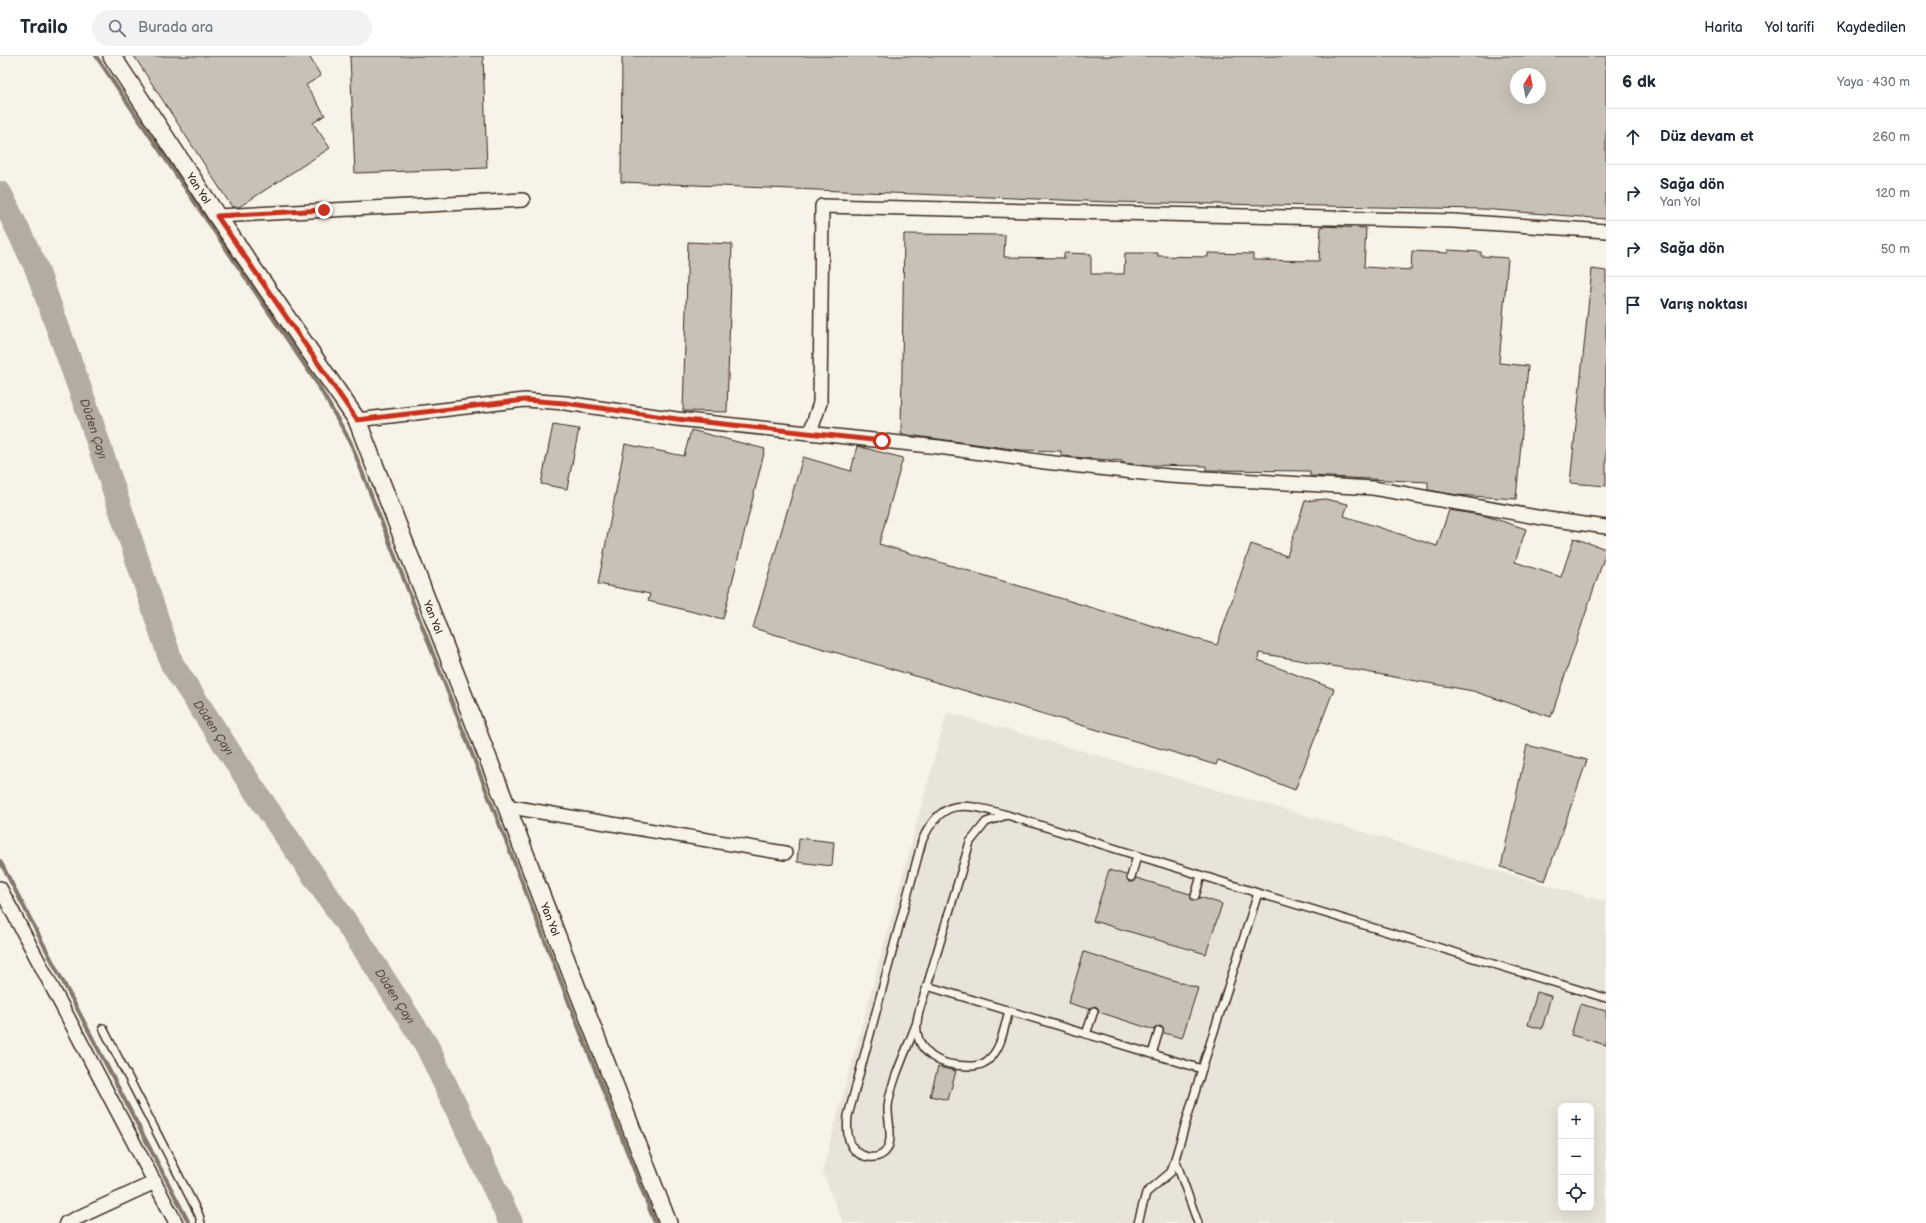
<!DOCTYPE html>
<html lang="tr">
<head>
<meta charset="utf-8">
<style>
  body { margin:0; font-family:"Balsamiq Sans",sans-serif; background:#f2f2f3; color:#1f2937 }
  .controls { position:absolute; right:12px; bottom:12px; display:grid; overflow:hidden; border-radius:8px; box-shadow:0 4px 16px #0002 }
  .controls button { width:36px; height:36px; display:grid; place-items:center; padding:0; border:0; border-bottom:1px solid #e0e1e3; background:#fff; color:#1f2937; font:20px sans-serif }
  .compass { position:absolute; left:1510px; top:12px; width:36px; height:36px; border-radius:50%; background:#fff; box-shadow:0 4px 16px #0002; rotate:10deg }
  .stop { position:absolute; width:12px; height:12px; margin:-9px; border:3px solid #c8321e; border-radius:50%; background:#fff }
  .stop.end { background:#c8321e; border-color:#fff; box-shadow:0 1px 4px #0008 }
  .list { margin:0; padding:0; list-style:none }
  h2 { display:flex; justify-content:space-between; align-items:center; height:52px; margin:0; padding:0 16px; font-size:17px }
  h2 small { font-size:13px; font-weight:400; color:#747a83 }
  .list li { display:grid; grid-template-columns:26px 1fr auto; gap:12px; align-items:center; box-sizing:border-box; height:56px; padding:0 16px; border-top:1px solid #e0e1e3 }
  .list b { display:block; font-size:15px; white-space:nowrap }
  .list p { margin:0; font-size:13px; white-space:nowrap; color:#747a83 }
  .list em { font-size:13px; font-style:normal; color:#747a83 }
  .icon { flex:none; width:22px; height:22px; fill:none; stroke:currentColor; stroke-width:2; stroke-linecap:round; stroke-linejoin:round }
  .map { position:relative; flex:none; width:1606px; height:1167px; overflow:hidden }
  header { display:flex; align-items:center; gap:24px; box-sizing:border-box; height:56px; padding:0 20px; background:#fff; border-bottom:1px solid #e0e1e3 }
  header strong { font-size:19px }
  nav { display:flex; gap:22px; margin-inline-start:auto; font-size:14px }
  .search { width:280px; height:36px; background:#f2f2f3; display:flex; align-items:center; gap:10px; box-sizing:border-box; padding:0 14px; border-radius:22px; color:#747a83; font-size:15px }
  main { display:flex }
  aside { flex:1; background:#fff }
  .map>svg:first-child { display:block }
  .built { fill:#e9e4d9; fill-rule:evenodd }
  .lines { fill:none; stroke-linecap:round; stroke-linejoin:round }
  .stream { stroke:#84786c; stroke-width:4 }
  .river { stroke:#b4aca0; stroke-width:24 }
  .building { fill:#c8c1b6; stroke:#3b2a1e; fill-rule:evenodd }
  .service-casing { stroke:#3b2a1e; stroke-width:10 }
  .minor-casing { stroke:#3b2a1e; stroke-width:16 }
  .tertiary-casing { stroke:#3b2a1e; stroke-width:20 }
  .service { stroke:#f7f3e8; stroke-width:7 }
  .minor { stroke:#f7f3e8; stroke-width:13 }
  .tertiary { stroke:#f7f3e8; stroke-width:17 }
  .route { stroke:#c8321e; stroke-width:5 }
  .labels { text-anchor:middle; stroke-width:3; stroke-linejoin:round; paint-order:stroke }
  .street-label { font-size:11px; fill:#3b2a1e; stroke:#f7f3e8 }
  .water-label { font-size:12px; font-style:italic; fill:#5f5145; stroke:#f7f3e8 }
</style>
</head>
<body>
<header>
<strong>Trailo</strong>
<div class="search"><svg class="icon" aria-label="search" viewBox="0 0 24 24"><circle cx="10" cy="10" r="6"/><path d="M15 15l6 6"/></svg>Burada ara</div>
<nav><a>Harita</a><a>Yol tarifi</a><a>Kaydedilen</a></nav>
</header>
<main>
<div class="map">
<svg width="1606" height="1167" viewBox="0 0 1606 1167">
  <rect width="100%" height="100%" fill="#f7f3e8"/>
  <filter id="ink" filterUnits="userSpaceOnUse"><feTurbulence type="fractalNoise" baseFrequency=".025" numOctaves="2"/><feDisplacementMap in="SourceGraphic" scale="8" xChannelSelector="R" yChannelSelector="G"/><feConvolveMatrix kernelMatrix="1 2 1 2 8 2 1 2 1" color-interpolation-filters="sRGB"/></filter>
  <g filter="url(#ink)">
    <path class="built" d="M947,656L1606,846V1167H843L822,1116ZM1561,1050H1591V1152H1561Z"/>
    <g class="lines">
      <g class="stream">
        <polyline points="96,0 318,329 350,385 655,1167"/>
        <polyline points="0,805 189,1167"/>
      </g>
      <path class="river" id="s1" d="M0,137L36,211L86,350L172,608L255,735L365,894L427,990L511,1167"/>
    </g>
    <g class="building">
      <polygon points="134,0 309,0 321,20 306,29 325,59 313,67 330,92 239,151 232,151"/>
      <polygon points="350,0 483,0 487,112 355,117"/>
      <path d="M622,0H1606V163L1483,153L1110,146L621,126ZM1516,18H1540V42H1516Z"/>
      <polygon points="1321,170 1366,172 1364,211 1411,214 1412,195 1448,197 1448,194 1481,196 1481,200 1508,202 1499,307 1528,310 1516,443 1457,439 1428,434 1428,426 1310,420 1310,415 1206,414 1206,410 1143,409 1122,407 1122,405 1061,400 1061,395 1020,394 901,378 904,178 1005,179 1004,201 1064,202 1064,197 1091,198 1091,218 1124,218 1125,197 1158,197 1158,200 1208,201 1208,197 1253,198 1253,204 1319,205"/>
      <polygon points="688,186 732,188 727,356 683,355"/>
      <polygon points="1592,213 1606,215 1606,430 1570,427"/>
      <polygon points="553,369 579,373 567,433 541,428"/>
      <polygon points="691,374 765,393 723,563 648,545 650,538 598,528 625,388 684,400"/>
      <polygon points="857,390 903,402 879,488 1217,589 1251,488 1287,500 1305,445 1325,443 1348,448 1344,460 1437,490 1449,454 1486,460 1526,473 1515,506 1561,521 1574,482 1606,493 1606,496 1551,661 1473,635 1259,597 1258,604 1334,633 1295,734 1218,704 1216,709 753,572 803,401 851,415"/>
      <polygon points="1527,689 1587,704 1545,825 1501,811"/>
      <polygon points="799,782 834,786 832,810 797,806"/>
      <polygon points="1109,814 1126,819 1129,826 1133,826 1136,822 1190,838 1191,843 1194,845 1198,844 1200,841 1222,848 1206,898 1093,865"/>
      <polygon points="1084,896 1198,932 1182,982 1164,977 1163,972 1160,970 1156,971 1154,974 1099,956 1098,952 1095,950 1089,953 1068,947"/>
      <polygon points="1537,936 1551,940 1542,973 1528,969"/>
      <polygon points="1580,948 1606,955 1606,989 1571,979"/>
      <polygon points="938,1011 956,1015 948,1044 930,1040"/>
    </g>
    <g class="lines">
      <defs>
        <g id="service">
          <polyline points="1131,821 1137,800"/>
          <polyline points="1258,837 1202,1013 927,930 970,786 986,766 1007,759 1258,837 1606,942"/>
          <polyline points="1195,840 1201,820"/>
          <path d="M927,930C924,941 918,954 917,966C914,990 932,1006 955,1009C965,1010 978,1012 987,1005C1002,994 1004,970 1009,955"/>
          <path d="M917,966C908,991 891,1025 888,1050C887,1064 895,1084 885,1096C881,1100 874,1102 868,1101C848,1097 846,1078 848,1060L922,785C942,739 966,748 1007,759"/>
          <polyline points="103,972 199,1159 201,1167"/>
          <polyline points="1086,978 1094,955"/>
          <polyline points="1152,998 1159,975"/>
          <polyline points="1175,1103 1198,1167"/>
          <polyline points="1138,1167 1146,1137 1171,1116 1202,1013"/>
        </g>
        <g id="minor">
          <polyline points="217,160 523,144"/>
          <polyline points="357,364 525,344 565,347 677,363 939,391 1045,406 1169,420 1373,432 1548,463 1606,471"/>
          <polyline points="810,377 820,347 822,150 1453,165 1606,175"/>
          <polyline points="505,750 785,797"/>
          <polyline points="0,832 176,1167"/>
          <polyline points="66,1167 155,1126"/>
        </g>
        <g id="tertiary">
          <path id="s2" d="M112,0L217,160L357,364L668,1167"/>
        </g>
      </defs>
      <use href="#service" class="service-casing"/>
      <use href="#minor" class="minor-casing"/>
      <use href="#tertiary" class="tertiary-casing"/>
      <use href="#service" class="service"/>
      <use href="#minor" class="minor"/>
      <use href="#tertiary" class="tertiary"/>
    </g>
  </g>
  <g class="lines" filter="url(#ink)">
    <polyline class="route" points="324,154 217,160 357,364 525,344 565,347 677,363 882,385"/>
  </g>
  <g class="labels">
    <g class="street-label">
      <text dy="4" stroke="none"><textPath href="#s2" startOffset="158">Yan Yol</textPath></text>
      <text dy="4" stroke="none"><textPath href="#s2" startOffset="650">Yan Yol</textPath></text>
      <text dy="4" stroke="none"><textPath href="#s2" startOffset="974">Yan Yol</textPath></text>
    </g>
    <g class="water-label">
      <text dy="4" stroke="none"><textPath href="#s1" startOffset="254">Düden Çayı</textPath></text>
      <text dy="4" stroke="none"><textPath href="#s1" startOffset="578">Düden Çayı</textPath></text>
      <text dy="4" stroke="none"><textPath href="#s1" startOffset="902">Düden Çayı</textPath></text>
    </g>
  </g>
</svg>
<div class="controls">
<button>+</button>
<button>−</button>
<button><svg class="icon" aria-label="locate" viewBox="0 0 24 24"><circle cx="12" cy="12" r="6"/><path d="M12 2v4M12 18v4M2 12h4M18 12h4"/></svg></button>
</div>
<svg class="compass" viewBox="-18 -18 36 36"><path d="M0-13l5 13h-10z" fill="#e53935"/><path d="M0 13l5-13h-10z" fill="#747a83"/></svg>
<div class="stop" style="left:882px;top:385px"></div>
<div class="stop end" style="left:324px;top:154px"></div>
</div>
<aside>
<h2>6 dk<small>Yaya · 430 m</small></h2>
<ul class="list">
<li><svg class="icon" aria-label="ahead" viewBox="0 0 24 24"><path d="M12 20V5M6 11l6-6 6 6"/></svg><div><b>Düz devam et</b></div><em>260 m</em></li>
<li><svg class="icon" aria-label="right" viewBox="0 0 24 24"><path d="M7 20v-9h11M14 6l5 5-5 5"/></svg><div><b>Sağa dön</b><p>Yan Yol</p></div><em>120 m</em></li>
<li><svg class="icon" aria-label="right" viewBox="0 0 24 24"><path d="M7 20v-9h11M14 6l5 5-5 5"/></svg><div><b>Sağa dön</b></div><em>50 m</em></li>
<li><svg class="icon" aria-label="arrive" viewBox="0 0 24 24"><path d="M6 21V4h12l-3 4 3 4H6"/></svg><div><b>Varış noktası</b></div></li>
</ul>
</aside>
</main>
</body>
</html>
